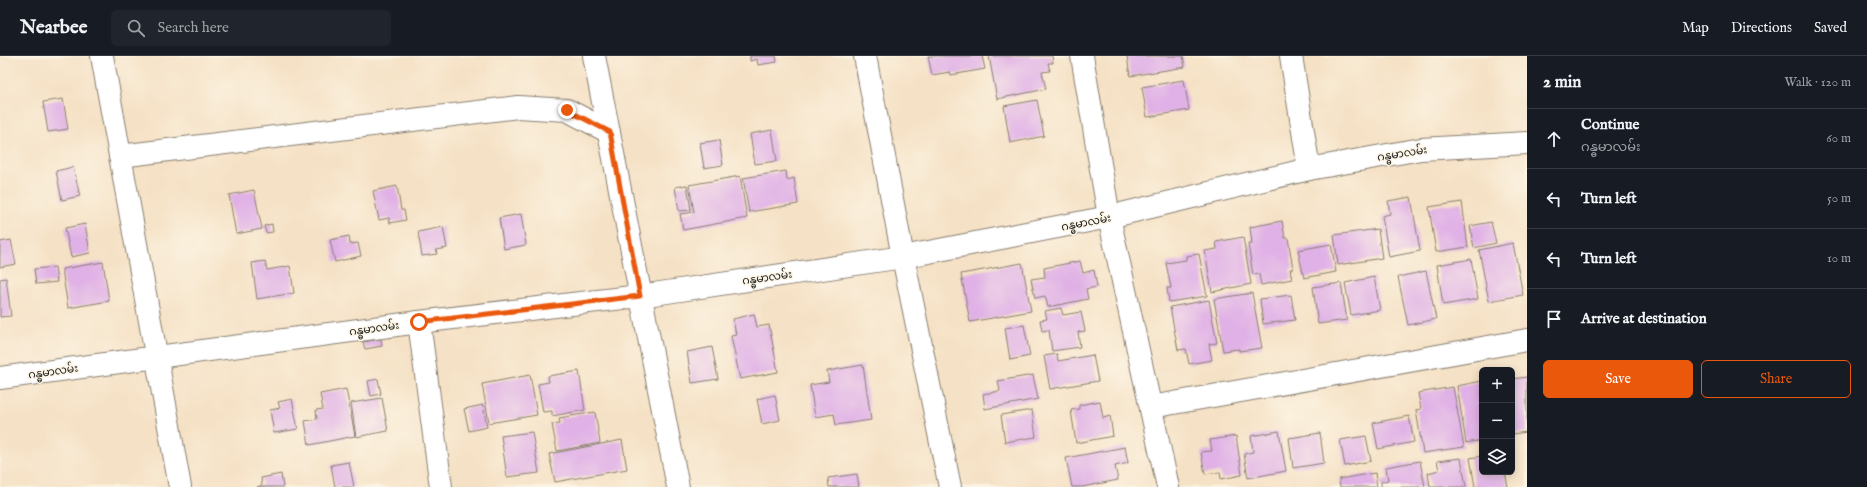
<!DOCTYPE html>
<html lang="en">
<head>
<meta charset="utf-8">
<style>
  body { margin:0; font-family:"IM FELL English","Noto Sans Myanmar",serif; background:#20242c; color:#f1f3f6 }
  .controls { position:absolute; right:12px; bottom:12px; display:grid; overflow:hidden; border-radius:6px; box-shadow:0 2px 10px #0003 }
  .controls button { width:36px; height:36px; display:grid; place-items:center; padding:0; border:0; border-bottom:1px solid #363941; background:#171b24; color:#f1f3f6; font:20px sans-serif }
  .stop { position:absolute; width:12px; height:12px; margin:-9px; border:3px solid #ea580c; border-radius:50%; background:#fff }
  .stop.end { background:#ea580c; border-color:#fff; box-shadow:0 1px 4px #0008 }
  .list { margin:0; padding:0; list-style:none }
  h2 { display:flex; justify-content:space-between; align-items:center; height:52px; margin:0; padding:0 16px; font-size:17px }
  h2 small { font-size:13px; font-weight:400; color:#9ea1a6 }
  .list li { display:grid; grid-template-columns:26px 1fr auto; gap:12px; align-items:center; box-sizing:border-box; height:60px; padding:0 16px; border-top:1px solid #363941 }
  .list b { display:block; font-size:15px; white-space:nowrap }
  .list p { margin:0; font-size:13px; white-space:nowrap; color:#9ea1a6 }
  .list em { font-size:13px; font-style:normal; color:#9ea1a6 }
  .actions { display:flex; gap:8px; padding:12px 16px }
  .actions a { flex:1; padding:9px 0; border:1px solid #ea580c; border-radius:6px; text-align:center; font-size:14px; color:#ea580c }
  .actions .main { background:#ea580c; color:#fff }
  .icon { flex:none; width:22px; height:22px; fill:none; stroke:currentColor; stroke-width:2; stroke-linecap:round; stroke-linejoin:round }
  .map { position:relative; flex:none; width:1527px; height:431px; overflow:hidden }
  header { display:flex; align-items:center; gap:24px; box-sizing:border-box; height:56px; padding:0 20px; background:#171b24; border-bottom:1px solid #363941 }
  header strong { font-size:19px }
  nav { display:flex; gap:22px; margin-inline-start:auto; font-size:14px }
  .search { width:280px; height:36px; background:#20242c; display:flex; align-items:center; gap:10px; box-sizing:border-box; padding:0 14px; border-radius:6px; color:#9ea1a6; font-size:15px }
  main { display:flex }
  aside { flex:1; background:#171b24 }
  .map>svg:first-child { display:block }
  .building { fill:#e0b1e6 }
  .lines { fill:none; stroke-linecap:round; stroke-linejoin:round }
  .street-casing { stroke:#887e70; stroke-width:24 }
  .street { stroke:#fff; stroke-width:22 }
  .route { stroke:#ea580c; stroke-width:5 }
  .labels { text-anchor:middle; stroke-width:3; stroke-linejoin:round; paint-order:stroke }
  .street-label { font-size:11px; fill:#1c1c1c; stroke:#fcf5e5 }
</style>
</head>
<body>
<header>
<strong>Nearbee</strong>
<div class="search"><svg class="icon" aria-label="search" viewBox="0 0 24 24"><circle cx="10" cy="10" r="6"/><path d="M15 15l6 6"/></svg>Search here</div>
<nav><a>Map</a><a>Directions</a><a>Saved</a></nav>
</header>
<main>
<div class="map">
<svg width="1527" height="431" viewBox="0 0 1527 431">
  <rect width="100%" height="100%" fill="#fcf5e5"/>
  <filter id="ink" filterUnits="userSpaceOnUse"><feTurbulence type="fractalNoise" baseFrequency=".025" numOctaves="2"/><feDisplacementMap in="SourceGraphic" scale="8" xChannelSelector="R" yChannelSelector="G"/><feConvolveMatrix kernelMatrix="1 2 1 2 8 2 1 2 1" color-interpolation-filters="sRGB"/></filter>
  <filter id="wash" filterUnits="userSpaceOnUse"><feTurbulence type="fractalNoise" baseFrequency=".012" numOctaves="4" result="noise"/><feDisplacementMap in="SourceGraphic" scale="16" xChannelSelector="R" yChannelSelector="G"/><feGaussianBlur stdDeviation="0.9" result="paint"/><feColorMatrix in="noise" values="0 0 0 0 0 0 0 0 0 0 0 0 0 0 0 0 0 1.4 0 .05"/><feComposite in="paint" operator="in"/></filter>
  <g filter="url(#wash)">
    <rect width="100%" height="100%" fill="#f5e1c5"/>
    <g id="blocks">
      <g class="building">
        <polygon points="750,0 776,0 777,6 758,9 757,3 750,5"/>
        <polygon points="928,0 982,0 985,13 951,19 950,16 932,19"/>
        <polygon points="989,0 1052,0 1053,7 1048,7 1050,15 1042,16 1046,33 997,43"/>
        <polygon points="1127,0 1183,0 1185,11 1130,20"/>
        <polygon points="1184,24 1189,54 1147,61 1142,31"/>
        <polygon points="63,43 68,73 48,76 43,46"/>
        <polygon points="1037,44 1044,80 1010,87 1004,50"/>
        <polygon points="772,74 777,105 755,108 750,78"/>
        <polygon points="719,84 723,109 704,112 700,87"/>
        <polygon points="73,111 80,140 62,144 56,115"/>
        <polygon points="786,115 787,124 794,122 798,148 749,156 743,122"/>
        <polygon points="740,120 747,162 683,174 680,158 694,156 689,129"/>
        <polygon points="687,129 691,154 679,155 675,131"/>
        <polygon points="397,130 401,154 404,154 406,164 390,167 389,162 379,164 373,135"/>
        <polygon points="254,134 262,173 236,178 229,139"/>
        <polygon points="1411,141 1420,195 1389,201 1382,160 1390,158 1388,145"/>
        <polygon points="1462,146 1468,191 1436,196 1429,151"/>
        <polygon points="521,158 526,189 504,193 499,162"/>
        <polygon points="1282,165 1285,182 1288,182 1293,213 1290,213 1292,223 1261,229 1259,218 1253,219 1248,188 1252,188 1250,171"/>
        <polygon points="1491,166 1496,187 1474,192 1470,170"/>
        <polygon points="85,168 90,197 71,201 65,172"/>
        <polygon points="272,168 273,176 266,177 264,170"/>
        <polygon points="443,171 447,192 436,194 437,198 422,200 418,176"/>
        <polygon points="1378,173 1382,202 1338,209 1334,179"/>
        <polygon points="349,180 350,188 358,187 361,200 335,206 330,184"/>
        <polygon points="1243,181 1251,228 1212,236 1205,195 1217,193 1216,186"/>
        <polygon points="11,184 16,208 0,211 0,186"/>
        <polygon points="1513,187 1523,239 1489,245 1479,194"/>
        <polygon points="1331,188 1336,216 1304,222 1298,194"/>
        <polygon points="1199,198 1207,240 1169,246 1167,232 1171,232 1166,207 1186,204 1186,200"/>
        <polygon points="1471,203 1478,243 1443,249 1437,209"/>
        <polygon points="265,205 267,214 290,210 294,237 257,243 252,207"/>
        <polygon points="1080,205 1083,217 1094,214 1097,231 1086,233 1088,243 1048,251 1045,240 1035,242 1031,223 1045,221 1044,212"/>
        <polygon points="103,206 109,245 68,252 62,213"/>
        <polygon points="1022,207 1031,255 970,266 961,218"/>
        <polygon points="55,211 57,226 36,228 34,213"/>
        <polygon points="1426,215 1436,263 1408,269 1398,221"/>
        <polygon points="1374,221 1380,254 1351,259 1345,227"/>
        <polygon points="6,222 11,260 0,261 0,223"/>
        <polygon points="1341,227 1347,264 1318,268 1313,231"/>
        <polygon points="1252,237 1262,292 1239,295 1239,293 1223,295 1214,243"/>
        <polygon points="1291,239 1295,264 1263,268 1260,243"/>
        <polygon points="1209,244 1217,287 1209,288 1212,304 1189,308 1186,293 1178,294 1170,251"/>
        <polygon points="1061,252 1063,259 1081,256 1085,275 1078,276 1080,291 1052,295 1049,274 1042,275 1040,264 1047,263 1045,255"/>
        <polygon points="754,258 757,271 769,269 778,316 740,323 731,280 736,279 733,263"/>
        <polygon points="1024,269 1030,300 1010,304 1005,272"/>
        <polygon points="381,283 382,290 365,293 363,286"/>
        <polygon points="712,291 718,323 692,327 687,296"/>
        <polygon points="1057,298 1058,305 1093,299 1098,325 1050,333 1044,300"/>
        <polygon points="863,309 871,364 836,369 834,358 815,361 810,329 829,326 827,315"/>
        <polygon points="579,315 585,354 552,360 552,355 543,356 538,328 549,326 548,320"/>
        <polygon points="530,319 537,359 489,367 482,328"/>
        <polygon points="1033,319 1038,343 985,353 983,338 1000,335 998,325"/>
        <polygon points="1527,321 1527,376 1512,378 1512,323"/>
        <polygon points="378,323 381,338 371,340 368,325"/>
        <polygon points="1482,325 1482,384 1466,387 1457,330"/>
        <polygon points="1453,331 1464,391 1423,397 1416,354 1421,353 1418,337"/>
        <polygon points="346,333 355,380 309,389 305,365 317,363 316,354 323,353 320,338"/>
        <polygon points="775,339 780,364 762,368 757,343"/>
        <polygon points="382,342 388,375 356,381 351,347"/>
        <polygon points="292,343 298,373 274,377 270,354 280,352 278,346"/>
        <polygon points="1100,345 1103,362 1110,360 1113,380 1076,387 1071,354 1079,353 1079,349"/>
        <polygon points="483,349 487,371 469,375 464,353"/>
        <polygon points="1032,354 1036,381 1005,386 1001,359"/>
        <polygon points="595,356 600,387 557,395 552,368 560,367 559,362"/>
        <polygon points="1409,360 1414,386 1378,393 1373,367"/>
        <polygon points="1279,375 1286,415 1248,422 1244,398 1253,396 1251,380"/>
        <polygon points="532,376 539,417 507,421 501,380"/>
        <polygon points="1320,377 1324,407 1293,412 1289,382"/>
        <polygon points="1236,380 1242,419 1221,423 1220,416 1205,418 1201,396 1212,395 1210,384"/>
        <polygon points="1366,380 1371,405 1345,410 1340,384"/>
        <polygon points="622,384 627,413 555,426 549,398"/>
        <polygon points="1125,391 1128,407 1115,410 1118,424 1082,431 1072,431 1066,402"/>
        <polygon points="1482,400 1482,416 1505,416 1508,431 1475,431 1470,402"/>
        <polygon points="1461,402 1466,431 1430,431 1428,417 1439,414 1437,405"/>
        <polygon points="1420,405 1425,431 1381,431 1381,426 1388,424 1386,411"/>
        <polygon points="349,406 354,431 335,431 331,409"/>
        <polygon points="1375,417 1377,431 1340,431 1339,423"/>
        <polygon points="281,418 283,431 257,431 262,429 261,422"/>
        <polygon points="857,418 859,431 829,431 828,422"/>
      </g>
    </g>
  </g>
  <g filter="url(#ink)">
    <use href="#blocks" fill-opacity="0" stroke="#887e70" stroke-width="1"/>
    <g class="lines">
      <defs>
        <g id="street">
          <polyline points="102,0 180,431"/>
          <polyline points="594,0 678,431"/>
          <polyline points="865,0 903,201 950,431"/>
          <polyline points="1082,0 1109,161 1168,431"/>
          <polyline points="1291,0 1309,113"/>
          <polyline points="120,100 518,51 567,54 609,76"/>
          <polyline points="419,266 441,431"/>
          <polyline points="0,322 419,266 640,240 903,201 1109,161 1309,113 1421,93 1527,87"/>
          <polyline points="1151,351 1527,284"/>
        </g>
      </defs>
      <use href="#street" class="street-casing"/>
      <use href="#street" class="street"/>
    </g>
  </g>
  <g class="lines" filter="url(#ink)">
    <polyline class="route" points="419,266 640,240 610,76 567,54"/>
  </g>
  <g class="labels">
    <g class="street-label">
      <text transform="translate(1402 97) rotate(-9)" y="4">ဂန္ဓမာလမ်း</text>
      <text transform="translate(1086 166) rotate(-11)" y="4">ဂန္ဓမာလမ်း</text>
      <text transform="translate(767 221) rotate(-8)" y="4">ဂန္ဓမာလမ်း</text>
      <text transform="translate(374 272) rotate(-8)" y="4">ဂန္ဓမာလမ်း</text>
      <text transform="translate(53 315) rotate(-8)" y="4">ဂန္ဓမာလမ်း</text>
    </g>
  </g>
</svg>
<div class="controls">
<button>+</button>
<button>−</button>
<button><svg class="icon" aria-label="layers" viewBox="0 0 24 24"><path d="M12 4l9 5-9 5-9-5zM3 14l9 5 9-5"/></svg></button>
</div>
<div class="stop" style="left:419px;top:266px"></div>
<div class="stop end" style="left:567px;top:54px"></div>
</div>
<aside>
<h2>2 min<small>Walk · 120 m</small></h2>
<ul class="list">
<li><svg class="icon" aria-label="ahead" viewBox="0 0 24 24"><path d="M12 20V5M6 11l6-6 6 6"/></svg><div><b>Continue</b><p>ဂန္ဓမာလမ်း</p></div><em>60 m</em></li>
<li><svg class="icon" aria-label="left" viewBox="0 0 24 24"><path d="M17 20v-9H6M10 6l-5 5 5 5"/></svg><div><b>Turn left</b></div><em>50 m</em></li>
<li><svg class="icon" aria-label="left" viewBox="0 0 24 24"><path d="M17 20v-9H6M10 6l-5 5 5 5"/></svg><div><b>Turn left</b></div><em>10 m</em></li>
<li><svg class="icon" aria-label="arrive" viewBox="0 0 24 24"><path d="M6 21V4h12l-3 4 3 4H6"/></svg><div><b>Arrive at destination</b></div></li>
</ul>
<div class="actions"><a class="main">Save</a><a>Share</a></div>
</aside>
</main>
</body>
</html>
